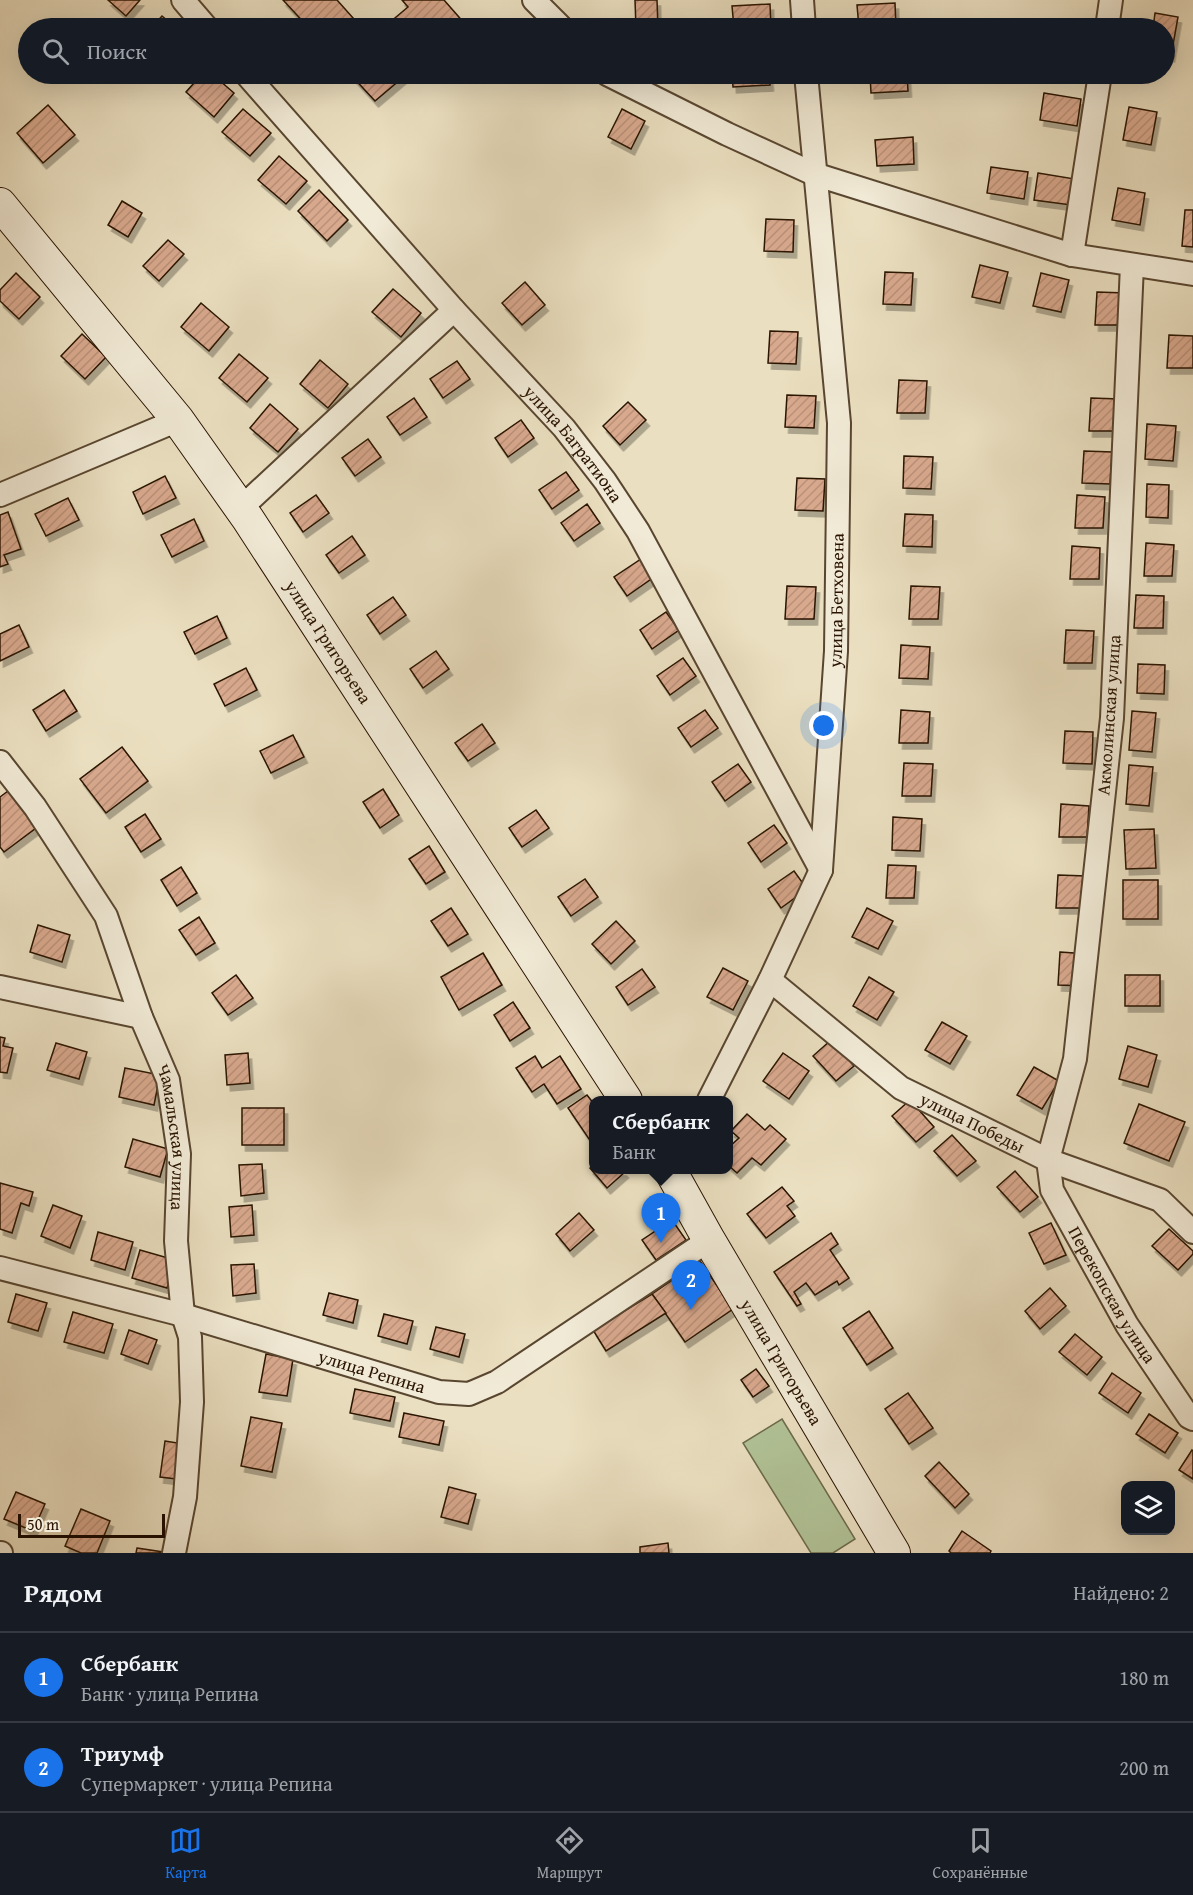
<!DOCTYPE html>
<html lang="ru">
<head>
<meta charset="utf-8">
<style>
  body { margin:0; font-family:"Gentium Book Plus",serif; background:#242831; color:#f1f3f6 }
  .controls { position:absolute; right:18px; bottom:18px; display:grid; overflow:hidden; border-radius:12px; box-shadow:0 6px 24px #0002 }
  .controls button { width:54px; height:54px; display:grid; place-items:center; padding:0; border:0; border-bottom:2px solid #363941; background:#171b24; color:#f1f3f6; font:30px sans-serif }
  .scale { position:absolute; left:18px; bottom:15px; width:147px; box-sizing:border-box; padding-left:6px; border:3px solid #291300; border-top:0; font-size:16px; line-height:21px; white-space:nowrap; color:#291300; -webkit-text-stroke:4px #f1ead6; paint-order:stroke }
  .you { position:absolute; left:824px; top:726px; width:21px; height:21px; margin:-15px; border:4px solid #fff; border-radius:50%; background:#1a73e8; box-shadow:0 0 0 9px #1a73e833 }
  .badge { display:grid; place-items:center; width:39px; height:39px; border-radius:50%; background:#1a73e8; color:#fff; font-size:20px; font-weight:700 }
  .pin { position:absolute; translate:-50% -50px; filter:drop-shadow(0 2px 3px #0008) }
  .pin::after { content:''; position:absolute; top:32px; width:21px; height:18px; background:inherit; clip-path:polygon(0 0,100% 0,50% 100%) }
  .popup { position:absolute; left:589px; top:1096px; width:144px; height:78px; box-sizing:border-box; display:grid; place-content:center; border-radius:12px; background:#171b24; filter:drop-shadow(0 2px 4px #0005); font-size:20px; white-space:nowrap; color:#9ea1a6 }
  .popup b { font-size:22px; color:#f1f3f6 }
  .popup::after { content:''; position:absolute; left:50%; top:100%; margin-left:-12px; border:12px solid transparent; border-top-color:#171b24 }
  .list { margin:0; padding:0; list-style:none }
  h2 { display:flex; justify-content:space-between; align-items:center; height:78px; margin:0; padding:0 24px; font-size:26px }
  h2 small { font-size:20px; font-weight:400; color:#9ea1a6 }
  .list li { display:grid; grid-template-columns:39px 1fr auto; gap:18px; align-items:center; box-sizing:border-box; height:90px; padding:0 24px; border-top:2px solid #363941 }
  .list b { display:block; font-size:22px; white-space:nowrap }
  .list p { margin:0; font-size:20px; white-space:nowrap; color:#9ea1a6 }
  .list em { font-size:20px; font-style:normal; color:#9ea1a6 }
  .icon { flex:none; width:33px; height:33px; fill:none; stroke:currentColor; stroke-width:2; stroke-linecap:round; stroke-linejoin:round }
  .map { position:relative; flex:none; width:1193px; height:1553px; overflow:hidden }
  .search { position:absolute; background:#171b24; box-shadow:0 6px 24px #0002; left:18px; right:18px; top:18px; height:66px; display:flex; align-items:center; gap:15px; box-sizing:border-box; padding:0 21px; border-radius:33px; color:#9ea1a6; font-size:22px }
  .sheet { height:258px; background:#171b24 }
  nav { display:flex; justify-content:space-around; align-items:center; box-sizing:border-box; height:84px; border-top:2px solid #363941; background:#171b24; font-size:16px; color:#9ea1a6 }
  nav a { display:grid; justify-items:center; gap:3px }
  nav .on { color:#1a73e8 }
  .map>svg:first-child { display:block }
  .pitch { fill:#b1c397; stroke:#6d6b4c; stroke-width:1.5 }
  .building { fill:url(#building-hatch); stroke:#291300; stroke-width:1.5; filter:url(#shadow) }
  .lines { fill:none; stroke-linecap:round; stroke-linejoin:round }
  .street-casing { stroke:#594630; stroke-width:26 }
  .secondary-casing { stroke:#291300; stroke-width:34 }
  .street { stroke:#f1ead6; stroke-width:22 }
  .secondary { stroke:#f1ead6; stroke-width:32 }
  .labels { text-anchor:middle; stroke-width:4.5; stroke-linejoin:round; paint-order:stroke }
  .street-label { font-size:18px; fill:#291300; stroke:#f1ead6 }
</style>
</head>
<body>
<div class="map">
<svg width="1193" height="1553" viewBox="0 0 1193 1553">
  <defs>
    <pattern id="building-hatch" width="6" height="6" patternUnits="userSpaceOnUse" patternTransform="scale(1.5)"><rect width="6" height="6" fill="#d9a98e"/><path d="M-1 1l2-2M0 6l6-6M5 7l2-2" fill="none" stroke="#ba9179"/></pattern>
    <filter id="shadow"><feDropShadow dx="3.5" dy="6" stdDeviation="0" flood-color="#0004"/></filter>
  </defs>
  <rect width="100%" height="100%" fill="#eadfc0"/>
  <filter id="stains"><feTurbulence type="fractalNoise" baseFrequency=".00333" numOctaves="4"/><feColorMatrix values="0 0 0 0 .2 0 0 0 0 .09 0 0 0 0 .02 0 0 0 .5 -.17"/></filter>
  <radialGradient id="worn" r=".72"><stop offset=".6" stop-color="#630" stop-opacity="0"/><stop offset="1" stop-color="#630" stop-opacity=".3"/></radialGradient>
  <polygon class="pitch" points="782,1419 855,1539 833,1553 811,1553 743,1443"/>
  <g class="building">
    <polygon points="108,0 140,0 126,16"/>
    <polygon points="283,0 337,0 362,28 309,28"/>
    <polygon points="402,0 444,0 465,24 460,28 383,28 408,7"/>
    <polygon points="635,0 657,0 658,28 636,28"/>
    <polygon points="895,3 896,28 859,28 857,5"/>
    <polygon points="770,4 771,28 734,28 732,6"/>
    <polygon points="1155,13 1178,17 1171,56 1164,54 1164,28 1153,28"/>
    <polygon points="162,16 176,28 151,28"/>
    <polygon points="1067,24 1095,28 1066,28"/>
    <polygon points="202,74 212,74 234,93 214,117 186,92"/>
    <polygon points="350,74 407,74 375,101"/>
    <polygon points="732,74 769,74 770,85 733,87"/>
    <polygon points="870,74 907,74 908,91 871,93"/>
    <polygon points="1044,93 1081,99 1077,126 1040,120"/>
    <polygon points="48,105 75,135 43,163 17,133"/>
    <polygon points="1129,107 1157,112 1151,145 1123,140"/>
    <polygon points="243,109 271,133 250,156 222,132"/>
    <polygon points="622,109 645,121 631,149 608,137"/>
    <polygon points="913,137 914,164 877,166 875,140"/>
    <polygon points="279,156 307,181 286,204 258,180"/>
    <polygon points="991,167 1028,172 1024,199 987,193"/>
    <polygon points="1038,173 1075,179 1071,205 1034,200"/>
    <polygon points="1118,188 1145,193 1140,225 1112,220"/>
    <polygon points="319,190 348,220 327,241 298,211"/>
    <polygon points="122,201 142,213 128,237 108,225"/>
    <polygon points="1185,210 1193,210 1193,247 1182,246"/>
    <polygon points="766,219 794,220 793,252 764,251"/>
    <polygon points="168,240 184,254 159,281 143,266"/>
    <polygon points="980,265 1008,272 1000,303 972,297"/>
    <polygon points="885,272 913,273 911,305 883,304"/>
    <polygon points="16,273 40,297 19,319 0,301 0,290"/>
    <polygon points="1041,273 1069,280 1061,312 1033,306"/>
    <polygon points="525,282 545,305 522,325 502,303"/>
    <polygon points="393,289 421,313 401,337 372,312"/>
    <polygon points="1097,292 1125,293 1123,325 1095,325"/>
    <polygon points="201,303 229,327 209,351 181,327"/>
    <polygon points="770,331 798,332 796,364 768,363"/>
    <polygon points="82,334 106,357 85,379 61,356"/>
    <polygon points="1169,335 1193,336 1193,368 1167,368"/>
    <polygon points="239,354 268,378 247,402 219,378"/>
    <polygon points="320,360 348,384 328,408 300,384"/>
    <polygon points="457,361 470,379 443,398 430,379"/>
    <polygon points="899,380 927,381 925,413 897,413"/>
    <polygon points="787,395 816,396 814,428 785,427"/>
    <polygon points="414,398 427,417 400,435 387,417"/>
    <polygon points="1091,398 1119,399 1117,431 1089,431"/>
    <polygon points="628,402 646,420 620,445 603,426"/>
    <polygon points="270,404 298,429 278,452 250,428"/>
    <polygon points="521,420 534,438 508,457 495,438"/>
    <polygon points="1147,424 1176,426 1173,461 1145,459"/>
    <polygon points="368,439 381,457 355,476 342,458"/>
    <polygon points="1084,451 1112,452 1110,484 1082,483"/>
    <polygon points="904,456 933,457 931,489 903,488"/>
    <polygon points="566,472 579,490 552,509 539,490"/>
    <polygon points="165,476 176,498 143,514 133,492"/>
    <polygon points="797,478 825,479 823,511 795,510"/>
    <polygon points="1147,484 1169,485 1168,518 1146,517"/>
    <polygon points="316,495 329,513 303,532 290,513"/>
    <polygon points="1077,495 1105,497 1103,528 1075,528"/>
    <polygon points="68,498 79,520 46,536 35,514"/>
    <polygon points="587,504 600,523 574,541 561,523"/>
    <polygon points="8,512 21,549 4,555 8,564 0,567 0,515"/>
    <polygon points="905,514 933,515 932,547 903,546"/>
    <polygon points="194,519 204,541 172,557 161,535"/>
    <polygon points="352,536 365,555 339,573 326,555"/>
    <polygon points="1146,543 1174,545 1172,576 1144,576"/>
    <polygon points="1072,546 1100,548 1099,579 1070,579"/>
    <polygon points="641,559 654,577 627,596 614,577"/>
    <polygon points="787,586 816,587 814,619 785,619"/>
    <polygon points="911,586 940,587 938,619 909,619"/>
    <polygon points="1136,595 1164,596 1163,628 1134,628"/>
    <polygon points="393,597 406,615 380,634 367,615"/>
    <polygon points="666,612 679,630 652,649 640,630"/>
    <polygon points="217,616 227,638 195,654 184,632"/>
    <polygon points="19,625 29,647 0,661 0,634"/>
    <polygon points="1066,630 1094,631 1092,663 1064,663"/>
    <polygon points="901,645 930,647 928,679 899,678"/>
    <polygon points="436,651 449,669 423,688 410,669"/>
    <polygon points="683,658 696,676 670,695 657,676"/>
    <polygon points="1138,664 1165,665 1164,694 1137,693"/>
    <polygon points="246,668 257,690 225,706 214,684"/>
    <polygon points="64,690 77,711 46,731 33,710"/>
    <polygon points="705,710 718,728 691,747 678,728"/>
    <polygon points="901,710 930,712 928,743 899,743"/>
    <polygon points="1132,711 1156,713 1152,752 1129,750"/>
    <polygon points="482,724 495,743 468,761 455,743"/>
    <polygon points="1065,731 1093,732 1092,764 1063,763"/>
    <polygon points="293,735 304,757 271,773 260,751"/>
    <polygon points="122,747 148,781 106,813 80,779"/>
    <polygon points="904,763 933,764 931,796 902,796"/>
    <polygon points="738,764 751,782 725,801 712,782"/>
    <polygon points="1129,765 1153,767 1149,806 1126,804"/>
    <polygon points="383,789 399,815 380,828 363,802"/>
    <polygon points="8,791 36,828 4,852 0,847 0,797"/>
    <polygon points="1061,804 1089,806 1087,837 1059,837"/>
    <polygon points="536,810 549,828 522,847 509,828"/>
    <polygon points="145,814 161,839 141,852 125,827"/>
    <polygon points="893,817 922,819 920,851 892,850"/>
    <polygon points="774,825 787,843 761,862 748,843"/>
    <polygon points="1154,829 1156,868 1126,869 1124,830"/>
    <polygon points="429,846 445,872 426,884 409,859"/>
    <polygon points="888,865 916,866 914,898 886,898"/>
    <polygon points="181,867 197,893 177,906 161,880"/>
    <polygon points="794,871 807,889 781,908 768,889"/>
    <polygon points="1058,875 1086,876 1084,908 1056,908"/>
    <polygon points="585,879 598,897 571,916 558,897"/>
    <rect x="1123" y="880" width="35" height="39"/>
    <polygon points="451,908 468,934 448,946 431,921"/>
    <polygon points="867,908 893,921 878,949 852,937"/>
    <polygon points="199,917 215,943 196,955 179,930"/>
    <polygon points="616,921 635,941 611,964 592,944"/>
    <polygon points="38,925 70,935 62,962 30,952"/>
    <polygon points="1060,952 1088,954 1086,986 1058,985"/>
    <polygon points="483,953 502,985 459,1010 441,977"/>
    <polygon points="723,968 748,981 733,1010 707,997"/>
    <polygon points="642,969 655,987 628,1005 616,987"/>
    <polygon points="236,975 253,998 228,1015 212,993"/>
    <rect x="1125" y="975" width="35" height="31"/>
    <polygon points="869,977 894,992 877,1020 853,1006"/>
    <polygon points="513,1002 530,1028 510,1041 494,1015"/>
    <polygon points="942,1022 967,1036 950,1064 925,1050"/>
    <polygon points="0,1037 5,1038 3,1046 13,1048 7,1073 0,1072"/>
    <polygon points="831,1040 854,1066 836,1081 813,1056"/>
    <polygon points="56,1043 87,1052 79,1079 47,1070"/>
    <polygon points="1128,1046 1157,1055 1148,1087 1119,1079"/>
    <polygon points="248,1053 250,1083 227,1085 225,1055"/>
    <polygon points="783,1053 809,1071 789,1099 763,1081"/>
    <polygon points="535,1056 542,1068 560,1056 581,1089 557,1104 544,1084 532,1092 516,1068"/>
    <polygon points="1034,1067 1059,1081 1042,1109 1017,1095"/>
    <polygon points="125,1068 160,1075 154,1105 119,1097"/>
    <polygon points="587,1095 594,1104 594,1135 589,1139 568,1108"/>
    <polygon points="910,1100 934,1127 916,1142 892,1116"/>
    <polygon points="1139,1104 1185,1122 1169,1161 1124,1143"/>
    <rect x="242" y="1108" width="42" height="37"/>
    <polygon points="747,1114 765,1130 770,1125 786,1139 761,1165 752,1158 737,1173 728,1165 728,1148 739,1138 731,1131"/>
    <polygon points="952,1135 976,1161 957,1176 934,1151"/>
    <polygon points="133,1139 168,1149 160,1177 125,1167"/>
    <polygon points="262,1164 264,1193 241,1196 239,1165"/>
    <polygon points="594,1165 594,1170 623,1170 625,1172 607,1188 590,1168"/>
    <polygon points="1015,1171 1038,1197 1020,1212 997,1187"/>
    <polygon points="0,1183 33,1192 29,1206 21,1203 12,1233 0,1229"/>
    <polygon points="782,1187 794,1201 787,1206 795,1216 766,1238 747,1214"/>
    <polygon points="53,1205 82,1216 70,1248 41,1236"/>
    <polygon points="252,1205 254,1235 231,1237 229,1207"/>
    <polygon points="579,1213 594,1230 570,1251 556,1234"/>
    <polygon points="672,1220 686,1240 656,1260 642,1240"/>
    <polygon points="1051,1223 1066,1255 1044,1264 1029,1233"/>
    <polygon points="1169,1229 1193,1251 1193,1254 1178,1270 1152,1246"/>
    <polygon points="98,1232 133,1242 125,1270 91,1260"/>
    <polygon points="831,1233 838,1244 830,1250 849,1278 839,1285 837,1281 815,1295 806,1283 794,1292 801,1304 797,1306 774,1272"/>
    <polygon points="140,1250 175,1260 167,1288 132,1278"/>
    <polygon points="700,1261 733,1309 685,1342 652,1294"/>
    <polygon points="254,1264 256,1293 233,1296 231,1265"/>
    <polygon points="1050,1288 1066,1306 1040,1329 1025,1311"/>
    <polygon points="329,1293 358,1300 353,1323 323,1315"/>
    <polygon points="16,1294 47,1303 38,1331 8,1322"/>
    <polygon points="652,1294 666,1313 606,1351 593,1330"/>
    <polygon points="869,1311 893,1348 867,1365 843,1328"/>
    <polygon points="73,1312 113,1324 104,1353 64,1342"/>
    <polygon points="384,1314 413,1321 407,1344 378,1336"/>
    <polygon points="436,1327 465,1334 459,1357 430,1349"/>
    <polygon points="129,1330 157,1340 148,1364 121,1354"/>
    <polygon points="1075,1334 1102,1357 1087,1375 1059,1352"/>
    <polygon points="266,1354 293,1359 287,1396 259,1392"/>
    <polygon points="756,1369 769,1386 753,1397 741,1380"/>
    <polygon points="1112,1373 1141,1393 1128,1413 1099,1393"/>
    <polygon points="355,1389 395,1397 390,1421 350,1413"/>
    <polygon points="908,1393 933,1428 909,1444 885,1409"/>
    <polygon points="404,1413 444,1421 439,1445 399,1437"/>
    <polygon points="1149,1414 1178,1433 1165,1453 1136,1434"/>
    <polygon points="251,1417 282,1423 272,1472 241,1466"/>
    <polygon points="165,1441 190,1445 185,1480 160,1477"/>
    <polygon points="1192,1450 1193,1451 1193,1479 1179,1470"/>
    <polygon points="939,1462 969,1494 955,1508 925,1476"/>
    <polygon points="449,1487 476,1494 468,1524 441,1517"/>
    <polygon points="16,1492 45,1504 33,1531 4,1519"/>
    <polygon points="81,1509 110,1521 97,1553 81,1553 65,1546"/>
    <polygon points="962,1531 991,1551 990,1553 951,1553 949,1551"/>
    <polygon points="668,1543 669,1553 640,1553 640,1547"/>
    <polygon points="137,1548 163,1552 163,1553 136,1553"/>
  </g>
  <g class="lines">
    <defs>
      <g id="street">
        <polyline points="183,0 207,28"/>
        <polyline points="534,0 562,28"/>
        <polyline points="802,0 804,28"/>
        <polyline points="1107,28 1111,0"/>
        <path id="s1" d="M246,74L454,310L564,428L605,481L638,531L821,870"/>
        <polyline points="607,74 727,134 814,174 1072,255 1193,274"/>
        <polyline points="1072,255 1100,74"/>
        <path id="s2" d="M1132,265L1112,718L1075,1059L1048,1160L1052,1190L1127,1325L1189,1417L1193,1419"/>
        <polyline points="0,495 178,420"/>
        <polyline points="240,509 454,310"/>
        <path id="s3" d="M0,762L35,807L106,916L141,1017L168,1080L179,1154L176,1241L183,1315L190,1337L192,1402L185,1497L174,1553"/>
        <path id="s4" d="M770,980L901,1088L1048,1160L1160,1200L1193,1232"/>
        <polyline points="0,987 141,1017"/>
        <path id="s5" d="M709,1100L770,980L821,870L836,651L839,423L806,74"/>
        <path id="s6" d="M0,1268L183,1315L439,1392L469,1394L497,1382L709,1240"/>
        <polyline points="0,1553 1,1553"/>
      </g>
      <g id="secondary">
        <path id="s7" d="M0,204L178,420L248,519L626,1100"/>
        <path id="s8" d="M670,1170L709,1240L894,1553"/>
      </g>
    </defs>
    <use href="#street" class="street-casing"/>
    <use href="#secondary" class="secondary-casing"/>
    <use href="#street" class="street"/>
    <use href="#secondary" class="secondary"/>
  </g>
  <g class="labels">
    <g class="street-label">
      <text dy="6" stroke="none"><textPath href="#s1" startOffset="494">улица Багратиона</textPath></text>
      <text dy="6" stroke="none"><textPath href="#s5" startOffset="526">улица Бетховена</textPath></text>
      <text dy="6" stroke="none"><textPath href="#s7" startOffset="548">улица Григорьева</textPath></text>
      <text transform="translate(1109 715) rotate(-86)" y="6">Акмолинская улица</text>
      <text dy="6" stroke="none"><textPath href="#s4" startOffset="249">улица Победы</textPath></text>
      <text dy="6" stroke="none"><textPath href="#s3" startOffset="420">Чамальская улица</textPath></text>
      <text dy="6" stroke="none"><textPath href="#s2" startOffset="1052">Перекопская улица</textPath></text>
      <text dy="6" stroke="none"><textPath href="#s8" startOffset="222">улица Григорьева</textPath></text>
      <text dy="6" stroke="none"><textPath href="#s6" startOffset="386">улица Репина</textPath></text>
    </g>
  </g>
  <rect width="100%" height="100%" filter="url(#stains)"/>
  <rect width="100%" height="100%" fill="url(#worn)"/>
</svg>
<div class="controls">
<button><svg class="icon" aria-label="layers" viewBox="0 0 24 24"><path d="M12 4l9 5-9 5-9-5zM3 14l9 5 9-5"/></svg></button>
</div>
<div class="scale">50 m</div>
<div class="you"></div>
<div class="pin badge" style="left:661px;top:1243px">1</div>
<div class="popup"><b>Сбербанк</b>Банк</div>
<div class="pin badge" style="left:691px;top:1310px">2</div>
<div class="search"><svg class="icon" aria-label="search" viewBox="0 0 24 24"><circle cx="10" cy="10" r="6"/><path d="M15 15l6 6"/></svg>Поиск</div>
</div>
<section class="sheet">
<h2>Рядом<small>Найдено: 2</small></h2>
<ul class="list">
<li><span class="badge">1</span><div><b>Сбербанк</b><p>Банк · улица Репина</p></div><em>180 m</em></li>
<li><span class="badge">2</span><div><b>Триумф</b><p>Супермаркет · улица Репина</p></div><em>200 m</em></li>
</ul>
</section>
<nav>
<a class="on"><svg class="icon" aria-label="map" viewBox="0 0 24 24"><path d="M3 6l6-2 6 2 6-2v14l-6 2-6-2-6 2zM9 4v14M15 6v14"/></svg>Карта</a>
<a><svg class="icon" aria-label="directions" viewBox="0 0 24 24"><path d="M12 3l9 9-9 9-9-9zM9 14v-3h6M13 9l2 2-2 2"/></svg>Маршрут</a>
<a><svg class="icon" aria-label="saved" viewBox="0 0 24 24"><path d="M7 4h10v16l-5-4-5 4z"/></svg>Сохранённые</a>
</nav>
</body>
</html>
